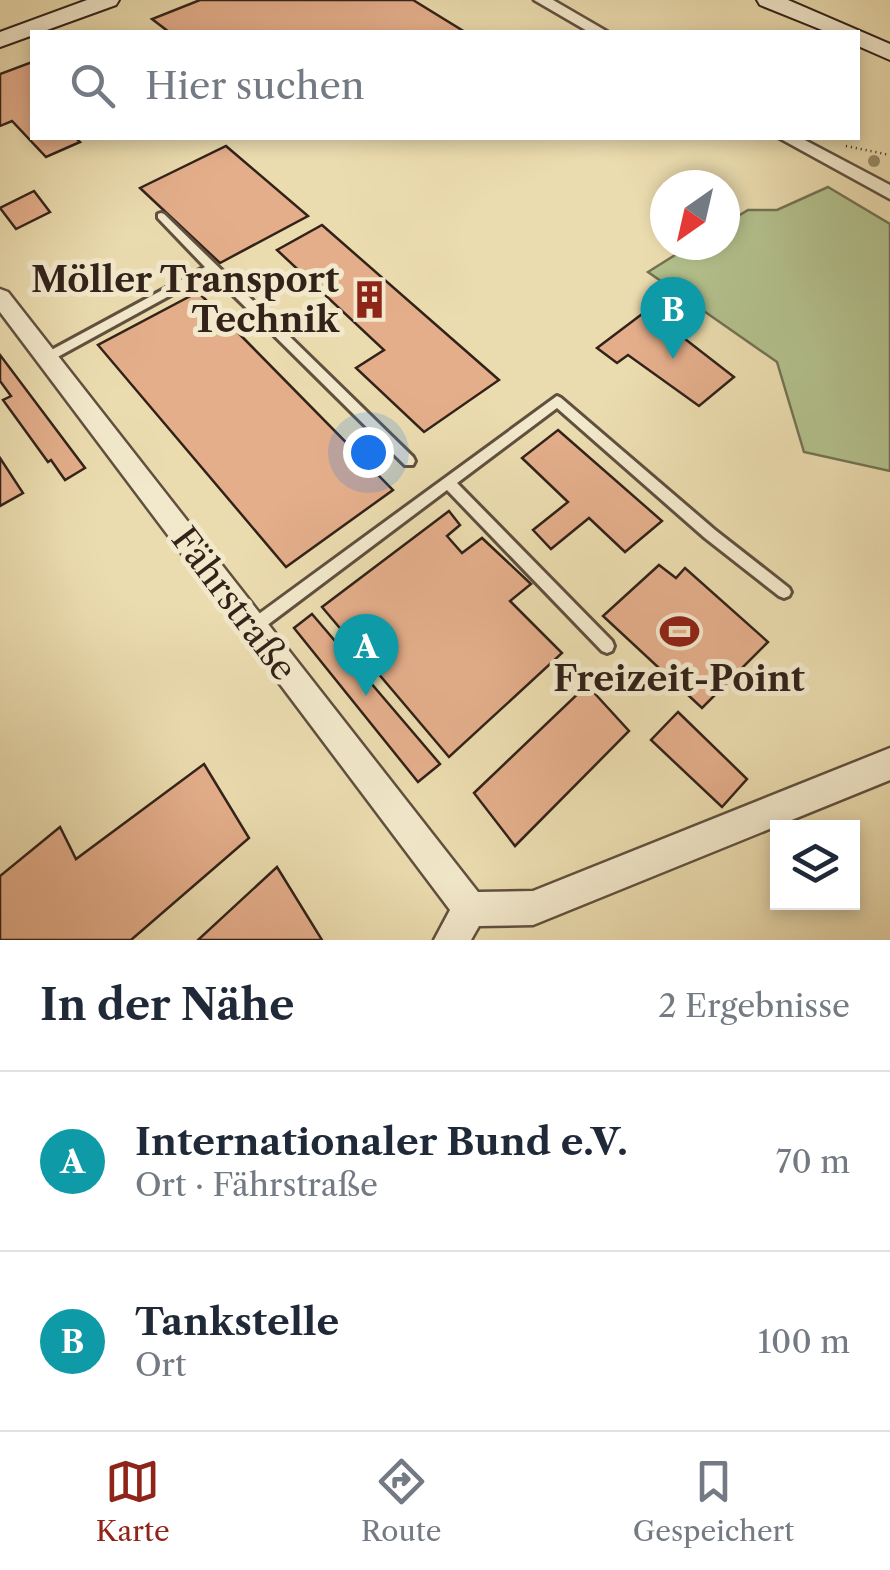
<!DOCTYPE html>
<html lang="de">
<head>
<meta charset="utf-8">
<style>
  body { margin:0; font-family:"Libre Caslon Text",serif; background:#f2f2f3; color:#1f2937 }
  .controls { position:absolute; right:30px; bottom:30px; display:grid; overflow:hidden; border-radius:0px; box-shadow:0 5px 15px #0003 }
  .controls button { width:90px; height:90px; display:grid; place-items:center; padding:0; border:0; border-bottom:2px solid #e0e1e3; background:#fff; color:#1f2937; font:50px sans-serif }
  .compass { position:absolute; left:650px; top:170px; width:90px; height:90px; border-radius:50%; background:#fff; box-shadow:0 5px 15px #0003; rotate:214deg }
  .you { position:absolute; left:368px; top:452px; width:35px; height:35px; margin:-25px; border:8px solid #fff; border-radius:50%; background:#1a73e8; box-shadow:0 0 0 15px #1a73e833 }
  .badge { display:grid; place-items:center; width:65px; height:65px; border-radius:50%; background:#8f2418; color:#fff; font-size:32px; font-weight:700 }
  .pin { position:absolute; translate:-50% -82px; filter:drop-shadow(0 2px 5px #0008) }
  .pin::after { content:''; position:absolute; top:52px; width:35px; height:30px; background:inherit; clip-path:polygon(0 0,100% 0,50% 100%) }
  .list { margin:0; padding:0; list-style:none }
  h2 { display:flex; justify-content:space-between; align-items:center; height:130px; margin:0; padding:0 40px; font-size:42px }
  h2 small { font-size:32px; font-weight:400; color:#747a83 }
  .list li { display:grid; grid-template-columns:65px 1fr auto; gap:30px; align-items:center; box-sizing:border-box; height:180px; padding:0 40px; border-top:2px solid #e0e1e3 }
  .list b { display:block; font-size:38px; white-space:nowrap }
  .list p { margin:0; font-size:32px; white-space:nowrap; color:#747a83 }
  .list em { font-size:32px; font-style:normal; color:#747a83 }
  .icon { flex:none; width:55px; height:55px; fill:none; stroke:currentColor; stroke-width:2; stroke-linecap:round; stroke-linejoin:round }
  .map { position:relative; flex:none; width:890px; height:940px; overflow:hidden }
  .search { position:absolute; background:#fff; box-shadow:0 5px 15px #0003; left:30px; right:30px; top:30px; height:110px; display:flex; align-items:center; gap:25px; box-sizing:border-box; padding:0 35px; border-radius:0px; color:#747a83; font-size:38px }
  .sheet { height:490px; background:#fff }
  nav { display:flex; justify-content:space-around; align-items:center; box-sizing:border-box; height:140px; border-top:2px solid #e0e1e3; background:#fff; font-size:28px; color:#747a83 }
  nav a { display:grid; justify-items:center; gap:5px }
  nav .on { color:#8f2418 }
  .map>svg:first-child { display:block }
  .green { fill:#b3c18d; stroke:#727253; stroke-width:2.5 }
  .building { fill:#e4ae8b; stroke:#322219; stroke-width:2.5 }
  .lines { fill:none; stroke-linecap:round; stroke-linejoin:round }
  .lane-casing { stroke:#60503e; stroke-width:6 }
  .street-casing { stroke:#60503e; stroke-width:5 }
  .secondary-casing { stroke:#322219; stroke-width:4 }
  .path { stroke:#322219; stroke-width:2.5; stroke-dasharray:1 4; stroke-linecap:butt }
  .lane { fill:#f2e8cb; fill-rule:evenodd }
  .street { fill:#f2e8cb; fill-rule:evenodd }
  .secondary { fill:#f2e8cb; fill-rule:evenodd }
  .tree { fill:#978c6c }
  .labels { text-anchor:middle; stroke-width:10; stroke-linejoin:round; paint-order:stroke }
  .poi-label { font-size:35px; font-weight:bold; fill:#322219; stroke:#f2e8cb; text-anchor:end }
  .street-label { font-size:35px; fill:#322219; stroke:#f2e8cb }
</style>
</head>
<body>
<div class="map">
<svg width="890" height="940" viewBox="0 0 890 940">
  <rect width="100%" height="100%" fill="#ebdcaf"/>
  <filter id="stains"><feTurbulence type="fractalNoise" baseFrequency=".002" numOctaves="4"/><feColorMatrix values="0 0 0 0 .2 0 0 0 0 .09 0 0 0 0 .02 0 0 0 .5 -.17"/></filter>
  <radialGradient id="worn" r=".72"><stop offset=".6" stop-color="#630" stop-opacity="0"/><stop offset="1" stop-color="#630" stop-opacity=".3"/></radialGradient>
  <polygon class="green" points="828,187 890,224 890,471 804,452 777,362 648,272 691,245 725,245 725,224 748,210 777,210"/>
  <g class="building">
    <polygon points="200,0 413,0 465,32 169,32 152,19"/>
    <polygon points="32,62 32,138 76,138 80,142 46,157 12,121 0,126 0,74"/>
    <polygon points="226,146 308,216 220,263 140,188"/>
    <polygon points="34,191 50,212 16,229 0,208"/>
    <polygon points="322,225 499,380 424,432 356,368 384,350 277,250"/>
    <polygon points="198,292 393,490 286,567 98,345"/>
    <polygon points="650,308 665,309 675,318 667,325 734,377 699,406 628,355 617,363 597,348"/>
    <polygon points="0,355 85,468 65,480 51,460 48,462 3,400 11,396 0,381"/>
    <polygon points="558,430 662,521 625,552 589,518 551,549 533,530 568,502 522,458"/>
    <polygon points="0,458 23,493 0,506"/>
    <polygon points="449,511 460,525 447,536 462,553 482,538 531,584 510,601 562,653 449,757 322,607"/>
    <polygon points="659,565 676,578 685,568 768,642 702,708 603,616"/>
    <polygon points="312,614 440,764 418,782 294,628"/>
    <polygon points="587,685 629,731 515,846 474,793"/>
    <polygon points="678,712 747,779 722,807 651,740"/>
    <polygon points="204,764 249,838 131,940 0,940 0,876 60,827 76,859"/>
    <polygon points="277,867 322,940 198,940"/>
  </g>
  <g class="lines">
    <defs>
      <g id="lane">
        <polygon points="161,213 164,214 413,457 415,461 413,465 405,465 211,273 52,360 44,360 42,357 44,354 205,267 158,218 158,214"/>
        <polygon points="557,396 561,398 715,530 789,588 791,592 789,596 784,598 779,596 705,538 557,408 457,483 612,641 614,646 612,651 607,653 602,651 447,490 258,632 253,634 248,632 246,627 248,622"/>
      </g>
      <g id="street">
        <polygon points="534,0 553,0 608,32 589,32"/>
        <polygon points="779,138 801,138 890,185 890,199"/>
        <polygon points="0,289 8,292 478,892 533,891 890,748 890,780 533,925 479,926 471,940 434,940 450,910 0,312"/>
      </g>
      <g id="secondary">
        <polygon points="87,0 119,0 116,5 0,47 0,32"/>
        <polygon points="757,0 788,0 890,44 890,60 858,46 858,32 827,32 760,5"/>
      </g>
    </defs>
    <use href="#lane" class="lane-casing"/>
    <use href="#street" class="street-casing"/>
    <use href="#secondary" class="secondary-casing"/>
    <polyline class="path" points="846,146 890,155"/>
    <use href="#lane" class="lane"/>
    <use href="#street" class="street"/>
    <use href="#secondary" class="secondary"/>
  </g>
  <circle class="tree" cx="874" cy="161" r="6"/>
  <defs>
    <symbol id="building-bare" viewBox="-9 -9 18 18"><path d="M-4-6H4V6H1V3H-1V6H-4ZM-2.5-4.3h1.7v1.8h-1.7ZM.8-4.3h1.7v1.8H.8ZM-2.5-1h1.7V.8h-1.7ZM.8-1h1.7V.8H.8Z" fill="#8f2418" stroke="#f2e8cb" stroke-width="2.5" paint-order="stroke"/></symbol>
    <symbol id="stadium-bare" viewBox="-9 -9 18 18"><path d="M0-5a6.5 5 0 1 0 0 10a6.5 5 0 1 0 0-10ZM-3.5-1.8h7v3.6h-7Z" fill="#8f2418" stroke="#f2e8cb" stroke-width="2.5" paint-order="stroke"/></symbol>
  </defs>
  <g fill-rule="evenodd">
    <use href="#building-bare" x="342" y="272" width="55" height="55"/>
    <use href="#stadium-bare" x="652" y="604" width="55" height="55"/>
  </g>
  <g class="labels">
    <g class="poi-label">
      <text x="339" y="292">Möller Transport<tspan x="339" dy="40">Technik</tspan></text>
      <text x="679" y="691" text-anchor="middle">Freizeit-Point</text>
    </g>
    <g class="street-label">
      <text transform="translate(234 604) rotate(53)" y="12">Fährstraße</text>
    </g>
  </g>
  <rect width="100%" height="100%" filter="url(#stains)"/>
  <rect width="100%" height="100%" fill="url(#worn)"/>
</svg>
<div class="controls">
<button><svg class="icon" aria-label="layers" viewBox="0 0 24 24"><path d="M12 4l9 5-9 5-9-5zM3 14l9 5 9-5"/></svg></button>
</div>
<svg class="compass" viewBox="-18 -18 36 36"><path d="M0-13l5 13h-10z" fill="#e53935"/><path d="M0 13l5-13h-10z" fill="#747a83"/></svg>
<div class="you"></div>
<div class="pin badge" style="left:366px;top:696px;background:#0f9aa8">A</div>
<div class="pin badge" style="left:673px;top:359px;background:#0f9aa8">B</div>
<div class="search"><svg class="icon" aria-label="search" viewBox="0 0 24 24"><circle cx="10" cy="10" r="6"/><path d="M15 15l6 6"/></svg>Hier suchen</div>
</div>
<section class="sheet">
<h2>In der Nähe<small>2 Ergebnisse</small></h2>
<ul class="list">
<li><span class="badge" style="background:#0f9aa8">A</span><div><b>Internationaler Bund e.V.</b><p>Ort · Fährstraße</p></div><em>70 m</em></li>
<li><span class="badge" style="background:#0f9aa8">B</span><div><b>Tankstelle</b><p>Ort</p></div><em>100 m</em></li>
</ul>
</section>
<nav>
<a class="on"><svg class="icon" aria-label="map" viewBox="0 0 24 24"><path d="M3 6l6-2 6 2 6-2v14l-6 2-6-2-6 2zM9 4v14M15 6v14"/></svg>Karte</a>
<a><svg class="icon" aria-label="directions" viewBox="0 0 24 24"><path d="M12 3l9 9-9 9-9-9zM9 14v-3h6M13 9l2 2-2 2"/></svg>Route</a>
<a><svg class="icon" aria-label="saved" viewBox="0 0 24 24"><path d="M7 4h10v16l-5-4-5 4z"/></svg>Gespeichert</a>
</nav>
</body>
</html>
